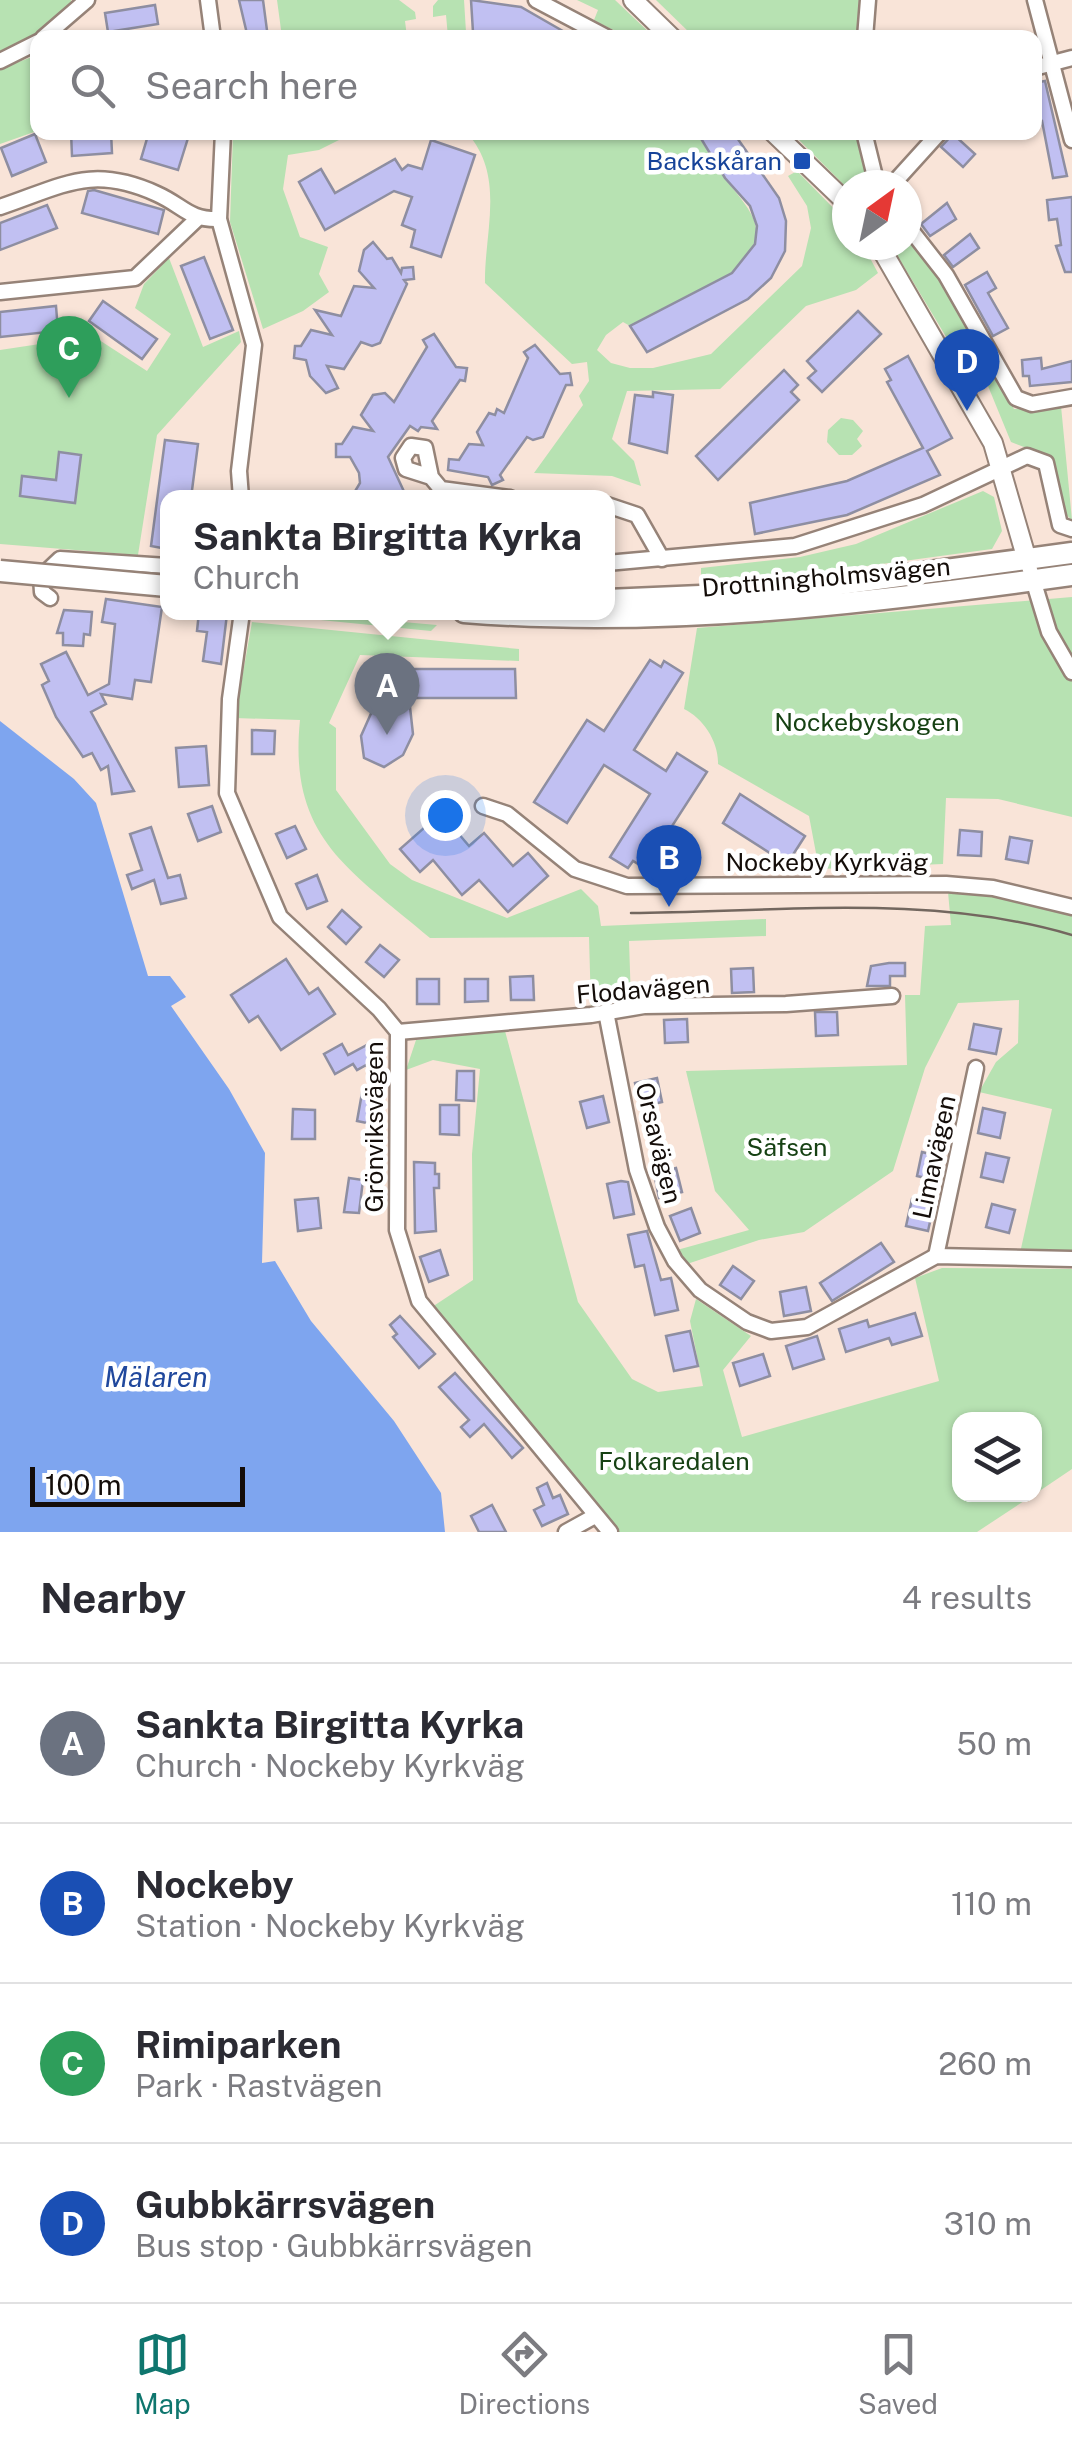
<!DOCTYPE html>
<html lang="en">
<head>
<meta charset="utf-8">
<style>
  body { margin:0; font-family:"Public Sans",sans-serif; background:#f2f2f3; color:#2b2b33 }
  .controls { position:absolute; right:30px; bottom:30px; display:grid; overflow:hidden; border-radius:20px; box-shadow:0 2px 8px #0004 }
  .controls button { width:90px; height:90px; display:grid; place-items:center; padding:0; border:0; border-bottom:2px solid #e1e1e2; background:#fff; color:#2b2b33; font:50px sans-serif }
  .compass { position:absolute; left:832px; top:170px; width:90px; height:90px; border-radius:50%; background:#fff; box-shadow:0 2px 8px #0004; rotate:33deg }
  .scale { position:absolute; left:30px; bottom:25px; width:215px; box-sizing:border-box; padding-left:10px; border:5px solid #140d09; border-top:0; font-size:28px; line-height:35px; white-space:nowrap; color:#140d09; -webkit-text-stroke:8px #fff; paint-order:stroke }
  .you { position:absolute; left:445px; top:815px; width:35px; height:35px; margin:-25px; border:8px solid #fff; border-radius:50%; background:#1a73e8; box-shadow:0 0 0 15px #1a73e833 }
  .badge { display:grid; place-items:center; width:65px; height:65px; border-radius:50%; background:#0f766e; color:#fff; font-size:32px; font-weight:700 }
  .pin { position:absolute; translate:-50% -82px; filter:drop-shadow(0 2px 5px #0008) }
  .pin::after { content:''; position:absolute; top:52px; width:35px; height:30px; background:inherit; clip-path:polygon(0 0,100% 0,50% 100%) }
  .popup { position:absolute; left:160px; top:490px; width:455px; height:130px; box-sizing:border-box; display:grid; place-content:center; border-radius:20px; background:#fff; filter:drop-shadow(0 2px 8px #0005); font-size:32px; white-space:nowrap; color:#7c7c81 }
  .popup b { font-size:38px; color:#2b2b33 }
  .popup::after { content:''; position:absolute; left:50%; top:100%; margin-left:-20px; border:20px solid transparent; border-top-color:#fff }
  .list { margin:0; padding:0; list-style:none }
  h2 { display:flex; justify-content:space-between; align-items:center; height:130px; margin:0; padding:0 40px; font-size:42px }
  h2 small { font-size:32px; font-weight:400; color:#7c7c81 }
  .list li { display:grid; grid-template-columns:65px 1fr auto; gap:30px; align-items:center; box-sizing:border-box; height:160px; padding:0 40px; border-top:2px solid #e1e1e2 }
  .list b { display:block; font-size:38px; white-space:nowrap }
  .list p { margin:0; font-size:32px; white-space:nowrap; color:#7c7c81 }
  .list em { font-size:32px; font-style:normal; color:#7c7c81 }
  .icon { flex:none; width:55px; height:55px; fill:none; stroke:currentColor; stroke-width:2; stroke-linecap:round; stroke-linejoin:round }
  .map { position:relative; flex:none; width:1072px; height:1532px; overflow:hidden }
  .search { position:absolute; background:#fff; box-shadow:0 2px 8px #0004; left:30px; right:30px; top:30px; height:110px; display:flex; align-items:center; gap:25px; box-sizing:border-box; padding:0 35px; border-radius:20px; color:#7c7c81; font-size:38px }
  .sheet { height:770px; background:#fff }
  nav { display:flex; justify-content:space-around; align-items:center; box-sizing:border-box; height:140px; border-top:2px solid #e1e1e2; background:#fff; font-size:28px; color:#7c7c81 }
  nav a { display:grid; justify-items:center; gap:5px }
  nav .on { color:#0f766e }
  .map>svg:first-child { display:block }
  .green { fill:#b7e2b2 }
  .water { fill:#7ea5ef }
  .building { fill:#c1c0f2; stroke:#8e8ea1; stroke-width:2.5 }
  .lines { fill:none; stroke-linecap:round; stroke-linejoin:round }
  .minor-casing { stroke:#968378; stroke-width:19 }
  .tertiary-casing { stroke:#968378; stroke-width:22 }
  .secondary-casing { stroke:#968378; stroke-width:25 }
  .minor { stroke:#fff; stroke-width:14 }
  .tertiary { stroke:#fff; stroke-width:18 }
  .secondary { stroke:#fff; stroke-width:20 }
  .tram { stroke:#73675f; stroke-width:2.5 }
  .secondary-bridge-casing { stroke:#968378; stroke-width:25; stroke-linecap:butt }
  .secondary-bridge { stroke:#fff; stroke-width:20 }
  .transit-dot { fill:#1a4fb4; stroke:#fff; stroke-width:4 }
  .labels { text-anchor:middle; stroke-width:9; stroke-linejoin:round; paint-order:stroke }
  .transit-label { font-size:25px; fill:#164399; stroke:#fff; text-anchor:end }
  .street-label { font-size:25px; fill:#140d09; stroke:#fff }
  .park-label { font-size:25px; fill:#164113; stroke:#fff }
  .water-label { font-size:28px; font-style:italic; fill:#20489d; stroke:#fff }
</style>
</head>
<body>
<div class="map">
<svg width="1072" height="1532" viewBox="0 0 1072 1532">
  <rect width="100%" height="100%" fill="#f9e4d8"/>
  <g class="green">
    <polygon points="0,0 71,0 72,3 34,36 0,52"/>
    <polygon points="277,0 399,0 415,12 416,19 405,21 407,37 282,37"/>
    <polygon points="438,0 464,0 466,32 514,37 448,37 446,15 433,17 433,6"/>
    <path d="M577,0H615L654,37C629,38 615,32 594,20L598,10Z"/>
    <polygon points="656,0 859,0 857,37 694,37"/>
    <polygon points="37,55 37,131 0,144 0,69"/>
    <polygon points="233,133 353,133 319,150 288,155 283,189 300,237 328,247 319,274 329,292 303,311 263,329 230,222"/>
    <path d="M467,133H697C706,148 715,166 726,180C756,217 773,234 732,273L630,326L623,322L606,335L597,350L611,363L630,368H653L711,354L802,266L811,228L807,206L788,176L797,171L847,222V245H863L878,273L856,290L806,306L720,389L627,391L612,439L634,461L641,486L612,476L534,473L583,405L579,396L589,381L587,362L572,364L485,283C484,233 506,176 467,133Z"/>
    <polygon points="792,133 855,133 868,185 847,188"/>
    <polygon points="907,234 940,277 1014,409 1061,406 1072,520 1064,513 1051,457 1011,442 988,386 951,345 891,245 907,245"/>
    <polygon points="169,258 203,347 239,331 241,342 157,435 138,555 0,544 0,350 93,336 147,371 171,334 135,308 144,284"/>
    <polygon points="841,418 853,420 863,431 857,439 862,446 852,455 839,455 827,442 828,430"/>
    <polygon points="983,491 994,497 1002,531 992,549 786,577 701,578 701,568 800,557 856,544"/>
    <path d="M1072,597V817L998,799L946,798L943,864L819,869L809,816L718,764C719,742 703,718 684,709L697,628Z"/>
    <polygon points="301,613 437,625 431,631 300,618"/>
    <path d="M252,622L519,649V661L360,655L329,723L336,728V790L390,864L412,880L507,918L581,889L598,906L601,926L766,919V936L629,941L631,1001L591,1008L589,937L430,938C349,869 288,838 300,720L235,718Z"/>
    <polygon points="948,892 994,895 1072,915 1072,1255 1020,1253 1052,1109 979,1092 996,1062 1018,1043 1019,1000 958,1003 925,1068 893,1171 804,1232 759,1240 687,1264 677,1250 749,1230 715,1191 686,1071 907,1065 905,995 920,995 925,926 951,925"/>
    <polygon points="505,1031 578,1302 632,1379 658,1392 703,1386 690,1321 696,1299 751,1336 723,1370 742,1437 939,1381 915,1278 942,1268 1072,1269 1072,1469 1035,1494 1034,1420 960,1420 960,1494 1033,1495 977,1532 619,1532 432,1307 473,1280 472,1154 480,1069 433,1060 406,1070 416,1040"/>
  </g>
  <polygon class="water" points="0,721 74,779 96,803 148,976 170,976 186,997 171,1006 229,1089 265,1153 262,1263 275,1261 311,1321 394,1421 441,1493 445,1532 0,1532"/>
  <g class="building">
    <polygon points="239,0 263,0 268,38 248,38"/>
    <polygon points="471,0 521,7 575,38 473,32"/>
    <polygon points="155,5 158,24 108,32 105,13"/>
    <polygon points="1045,81 1067,176 1053,178 1042,121 1034,123 1034,83"/>
    <polygon points="71,132 111,132 112,153 72,156"/>
    <polygon points="149,132 188,138 178,170 141,159"/>
    <polygon points="697,132 733,132 779,198 786,221 785,251 771,278 748,299 647,352 630,326 732,273 755,244 757,226 750,206 725,178"/>
    <polygon points="35,134 46,162 12,176 1,148"/>
    <polygon points="953,134 975,154 963,167 941,147"/>
    <polygon points="431,140 475,155 441,257 411,247 415,230 402,225 412,197 394,191 325,230 299,182 321,169 335,193 395,159 402,170 408,165 422,169"/>
    <polygon points="94,190 164,210 158,234 82,213 88,191"/>
    <polygon points="1072,197 1072,272 1065,272 1056,246 1061,245 1057,219 1049,220 1047,200"/>
    <polygon points="947,203 956,219 930,236 921,224"/>
    <polygon points="47,205 57,228 0,250 0,223"/>
    <polygon points="970,234 979,248 953,267 944,255"/>
    <polygon points="373,242 387,259 392,258 401,273 402,268 413,267 414,279 404,280 407,284 380,343 372,346 361,342 344,369 327,366 338,388 326,393 310,376 306,360 294,358 295,346 301,346 311,330 332,335 315,310 341,316 354,286 374,288 359,271 364,250"/>
    <polygon points="204,257 233,330 210,339 181,266"/>
    <polygon points="987,272 996,288 988,293 1008,328 993,336 965,285"/>
    <polygon points="103,301 157,339 142,359 89,321"/>
    <polygon points="56,306 58,331 0,337 0,312"/>
    <polygon points="858,311 881,334 822,392 808,378 816,371 807,361"/>
    <polygon points="434,334 456,367 467,368 465,381 460,380 432,421 437,429 421,427 418,431 410,426 388,457 407,498 351,498 360,483 359,473 350,457 336,457 336,444 342,444 353,427 373,431 361,415 373,395 385,393 394,402 427,347 423,340"/>
    <polygon points="535,345 560,374 570,373 572,385 566,385 543,437 533,440 527,437 500,475 503,480 492,485 488,477 448,470 449,459 459,460 469,444 483,445 477,432 489,413 495,415 497,409 504,413 528,358 524,352"/>
    <polygon points="908,356 952,438 927,451 940,475 847,515 755,534 750,503 847,481 923,448 887,382 891,380 885,369"/>
    <polygon points="1041,358 1042,369 1072,361 1072,382 1030,386 1029,376 1023,376 1022,360"/>
    <polygon points="784,370 798,385 791,392 799,400 718,480 696,456"/>
    <polygon points="653,392 673,395 667,453 629,443 635,395 653,397"/>
    <polygon points="165,440 198,444 191,498 167,498 167,549 151,546"/>
    <polygon points="59,452 81,455 75,503 20,496 22,476 56,480"/>
    <polygon points="106,599 162,607 151,682 135,680 132,699 101,694 106,704 91,712 134,791 112,794 108,766 101,770 92,753 83,757 56,717 42,685 49,681 41,664 66,652 88,695 109,684 115,624 102,622"/>
    <polygon points="64,610 92,612 90,635 84,634 83,646 63,645 63,633 57,633"/>
    <polygon points="199,612 227,614 221,664 203,661 207,632 197,631"/>
    <polygon points="650,660 661,667 664,661 683,673 634,750 666,771 677,753 707,772 645,868 633,861 628,868 610,857 650,794 604,765 567,823 534,802 587,720 604,731"/>
    <polygon points="388,669 515,669 516,698 409,698 413,734 403,755 384,767 364,758 361,736 377,700 366,700 366,680 388,680"/>
    <polygon points="252,730 275,731 274,754 252,754"/>
    <polygon points="206,746 209,785 179,787 176,748"/>
    <polygon points="740,794 805,836 787,864 723,823"/>
    <polygon points="212,806 221,832 198,841 188,814"/>
    <polygon points="441,813 469,846 484,833 513,866 528,853 548,876 508,912 479,880 462,895 433,860 420,872 400,849"/>
    <polygon points="295,826 306,849 287,858 276,834"/>
    <polygon points="151,827 168,878 180,875 186,898 161,904 154,880 132,889 127,875 142,870 130,834"/>
    <polygon points="960,830 982,832 981,856 958,855"/>
    <polygon points="1010,837 1032,841 1028,863 1006,859"/>
    <polygon points="317,875 327,901 307,909 296,884"/>
    <polygon points="342,910 361,927 346,944 328,927"/>
    <polygon points="380,945 399,960 384,977 366,962"/>
    <polygon points="286,959 309,994 318,988 335,1014 281,1050 258,1016 249,1022 231,995"/>
    <polygon points="889,963 905,963 905,976 890,976 890,986 867,986 871,966"/>
    <polygon points="753,968 754,992 732,993 731,969"/>
    <polygon points="533,976 534,1000 511,1000 510,977"/>
    <rect x="417" y="979" width="22" height="25"/>
    <polygon points="465,979 488,979 488,1001 465,1002"/>
    <polygon points="815,1012 837,1012 838,1035 816,1036"/>
    <polygon points="687,1019 688,1042 665,1043 664,1020"/>
    <polygon points="974,1024 1001,1029 996,1054 969,1049"/>
    <polygon points="342,1044 348,1055 367,1045 375,1060 357,1070 353,1064 335,1074 324,1054"/>
    <polygon points="457,1071 474,1071 474,1101 456,1100"/>
    <polygon points="657,1078 662,1102 640,1107 635,1083"/>
    <polygon points="362,1093 383,1096 384,1136 373,1137 372,1124 357,1121"/>
    <polygon points="603,1096 609,1122 587,1128 580,1102"/>
    <polygon points="440,1105 459,1105 459,1135 440,1134"/>
    <polygon points="983,1108 1005,1113 1000,1138 978,1133"/>
    <polygon points="293,1109 315,1110 315,1139 292,1139"/>
    <polygon points="922,1152 945,1158 939,1181 917,1176"/>
    <polygon points="986,1153 1009,1158 1003,1182 981,1177"/>
    <polygon points="414,1162 435,1163 435,1174 439,1174 439,1188 434,1188 436,1231 415,1233"/>
    <polygon points="676,1168 682,1192 659,1198 654,1173"/>
    <polygon points="349,1178 363,1180 359,1213 344,1212"/>
    <polygon points="621,1181 628,1182 634,1214 614,1218 607,1184"/>
    <polygon points="318,1198 321,1228 298,1231 295,1200"/>
    <polygon points="912,1199 934,1204 928,1231 906,1226"/>
    <polygon points="992,1204 1015,1210 1009,1233 986,1227"/>
    <polygon points="691,1208 700,1233 680,1241 670,1216"/>
    <polygon points="647,1231 661,1280 671,1278 678,1310 655,1315 644,1265 635,1267 628,1235"/>
    <polygon points="881,1243 894,1262 832,1301 820,1283"/>
    <polygon points="440,1250 448,1275 429,1282 420,1257"/>
    <polygon points="733,1266 754,1281 741,1299 720,1285"/>
    <polygon points="806,1287 811,1311 784,1316 780,1292"/>
    <polygon points="915,1313 922,1336 892,1345 889,1338 846,1352 839,1329 867,1320 869,1327"/>
    <polygon points="400,1316 435,1354 419,1368 393,1337 397,1334 390,1325"/>
    <polygon points="690,1331 698,1366 674,1371 666,1336"/>
    <polygon points="817,1336 824,1359 793,1369 786,1346"/>
    <polygon points="763,1354 770,1376 740,1386 733,1363"/>
    <polygon points="455,1373 523,1448 512,1458 484,1424 470,1437 461,1427 469,1420 439,1387"/>
    <polygon points="547,1483 553,1498 560,1495 568,1514 542,1526 534,1510 544,1505 537,1488"/>
    <polygon points="492,1505 506,1532 479,1532 471,1516"/>
  </g>
  <g class="lines">
    <defs>
      <g id="minor">
        <polyline points="208,0 213,38"/>
        <polyline points="536,0 608,38"/>
        <polyline points="1035,0 1072,140"/>
        <polyline points="43,38 87,0"/>
        <polyline points="865,38 868,0"/>
        <polyline points="0,61 38,42"/>
        <polyline points="1034,68 1072,58"/>
        <polyline points="223,132 219,219 254,345 239,471 241,498"/>
        <polyline points="864,132 877,185"/>
        <polyline points="892,185 940,132"/>
        <path d="M0,207C63,186 91,164 157,194C184,206 188,220 219,219"/>
        <polyline points="907,225 946,275 1016,398 1032,404 1072,397"/>
        <polyline points="0,292 135,278 196,220"/>
        <polyline points="431,477 406,469 403,458 411,446 425,448 431,477 441,489 510,498"/>
        <polyline points="607,505 637,515 662,559"/>
        <polyline points="1027,560 1049,632 1072,672"/>
        <polyline points="607,563 795,546 923,505 1027,456 1046,463 1060,525 1072,529"/>
        <polyline points="50,598 42,592 41,577 60,559 167,566"/>
        <polyline points="242,612 230,699 227,793 280,917 379,1009 398,1032 397,1230 419,1301 610,1532"/>
        <polyline points="483,806 507,814 575,869 627,886 946,884 993,888 1072,907"/>
        <polyline points="606,1012 637,1170 657,1227 675,1261 700,1290 747,1322 771,1331 807,1327 936,1256 1072,1259"/>
        <polyline points="398,1032 591,1015 644,1006 786,1004 892,996"/>
        <polyline points="936,1256 976,1068"/>
        <polyline points="566,1532 595,1516"/>
      </g>
      <g id="tertiary">
        <polyline points="633,0 672,38"/>
        <polyline points="773,132 847,203"/>
        <polyline points="879,245 993,443 1027,560"/>
      </g>
      <g id="secondary">
        <polyline points="607,600 773,593 1072,553"/>
        <path d="M464,612C667,628 871,603 1072,575"/>
      </g>
    </defs>
    <use href="#minor" class="minor-casing"/>
    <use href="#tertiary" class="tertiary-casing"/>
    <use href="#secondary" class="secondary-casing"/>
    <use href="#minor" class="minor"/>
    <use href="#tertiary" class="tertiary"/>
    <use href="#secondary" class="secondary"/>
    <path class="tram" d="M631,913C778,912 931,893 1072,935"/>
    <defs>
      <polyline id="secondary-bridge" points="0,571 167,586"/>
    </defs>
    <use href="#secondary-bridge" class="secondary-bridge-casing"/>
    <use href="#secondary-bridge" class="secondary-bridge"/>
  </g>
  <rect class="transit-dot" x="792" y="151" width="20" height="20" rx="5"/>
  <g class="labels">
    <g class="transit-label">
      <text x="782" y="170">Backskåran</text>
    </g>
    <g class="street-label">
      <text transform="translate(826 577) rotate(-5)" y="9">Drottningholmsvägen</text>
      <text x="827" y="871">Nockeby Kyrkväg</text>
      <text transform="translate(643 989) rotate(-5)" y="9">Flodavägen</text>
      <text transform="translate(374 1127) rotate(-90)" y="9">Grönviksvägen</text>
      <text transform="translate(659 1143) rotate(76)" y="9">Orsavägen</text>
      <text transform="translate(934 1157) rotate(-78)" y="9">Limavägen</text>
    </g>
    <g class="park-label">
      <text x="867" y="731">Nockebyskogen</text>
      <text x="787" y="1156">Säfsen</text>
      <text x="674" y="1470">Folkaredalen</text>
    </g>
    <g class="water-label">
      <text x="156" y="1387">Mälaren</text>
    </g>
  </g>
</svg>
<div class="controls">
<button><svg class="icon" aria-label="layers" viewBox="0 0 24 24"><path d="M12 4l9 5-9 5-9-5zM3 14l9 5 9-5"/></svg></button>
</div>
<svg class="compass" viewBox="-18 -18 36 36"><path d="M0-13l5 13h-10z" fill="#e53935"/><path d="M0 13l5-13h-10z" fill="#7c7c81"/></svg>
<div class="scale">100 m</div>
<div class="you"></div>
<div class="pin badge" style="left:387px;top:735px;background:#6b7280">A</div>
<div class="popup"><b>Sankta Birgitta Kyrka</b>Church</div>
<div class="pin badge" style="left:669px;top:907px;background:#1a4fb4">B</div>
<div class="pin badge" style="left:69px;top:398px;background:#2e9e5b">C</div>
<div class="pin badge" style="left:967px;top:411px;background:#1a4fb4">D</div>
<div class="search"><svg class="icon" aria-label="search" viewBox="0 0 24 24"><circle cx="10" cy="10" r="6"/><path d="M15 15l6 6"/></svg>Search here</div>
</div>
<section class="sheet">
<h2>Nearby<small>4 results</small></h2>
<ul class="list">
<li><span class="badge" style="background:#6b7280">A</span><div><b>Sankta Birgitta Kyrka</b><p>Church · Nockeby Kyrkväg</p></div><em>50 m</em></li>
<li><span class="badge" style="background:#1a4fb4">B</span><div><b>Nockeby</b><p>Station · Nockeby Kyrkväg</p></div><em>110 m</em></li>
<li><span class="badge" style="background:#2e9e5b">C</span><div><b>Rimiparken</b><p>Park · Rastvägen</p></div><em>260 m</em></li>
<li><span class="badge" style="background:#1a4fb4">D</span><div><b>Gubbkärrsvägen</b><p>Bus stop · Gubbkärrsvägen</p></div><em>310 m</em></li>
</ul>
</section>
<nav>
<a class="on"><svg class="icon" aria-label="map" viewBox="0 0 24 24"><path d="M3 6l6-2 6 2 6-2v14l-6 2-6-2-6 2zM9 4v14M15 6v14"/></svg>Map</a>
<a><svg class="icon" aria-label="directions" viewBox="0 0 24 24"><path d="M12 3l9 9-9 9-9-9zM9 14v-3h6M13 9l2 2-2 2"/></svg>Directions</a>
<a><svg class="icon" aria-label="saved" viewBox="0 0 24 24"><path d="M7 4h10v16l-5-4-5 4z"/></svg>Saved</a>
</nav>
</body>
</html>
